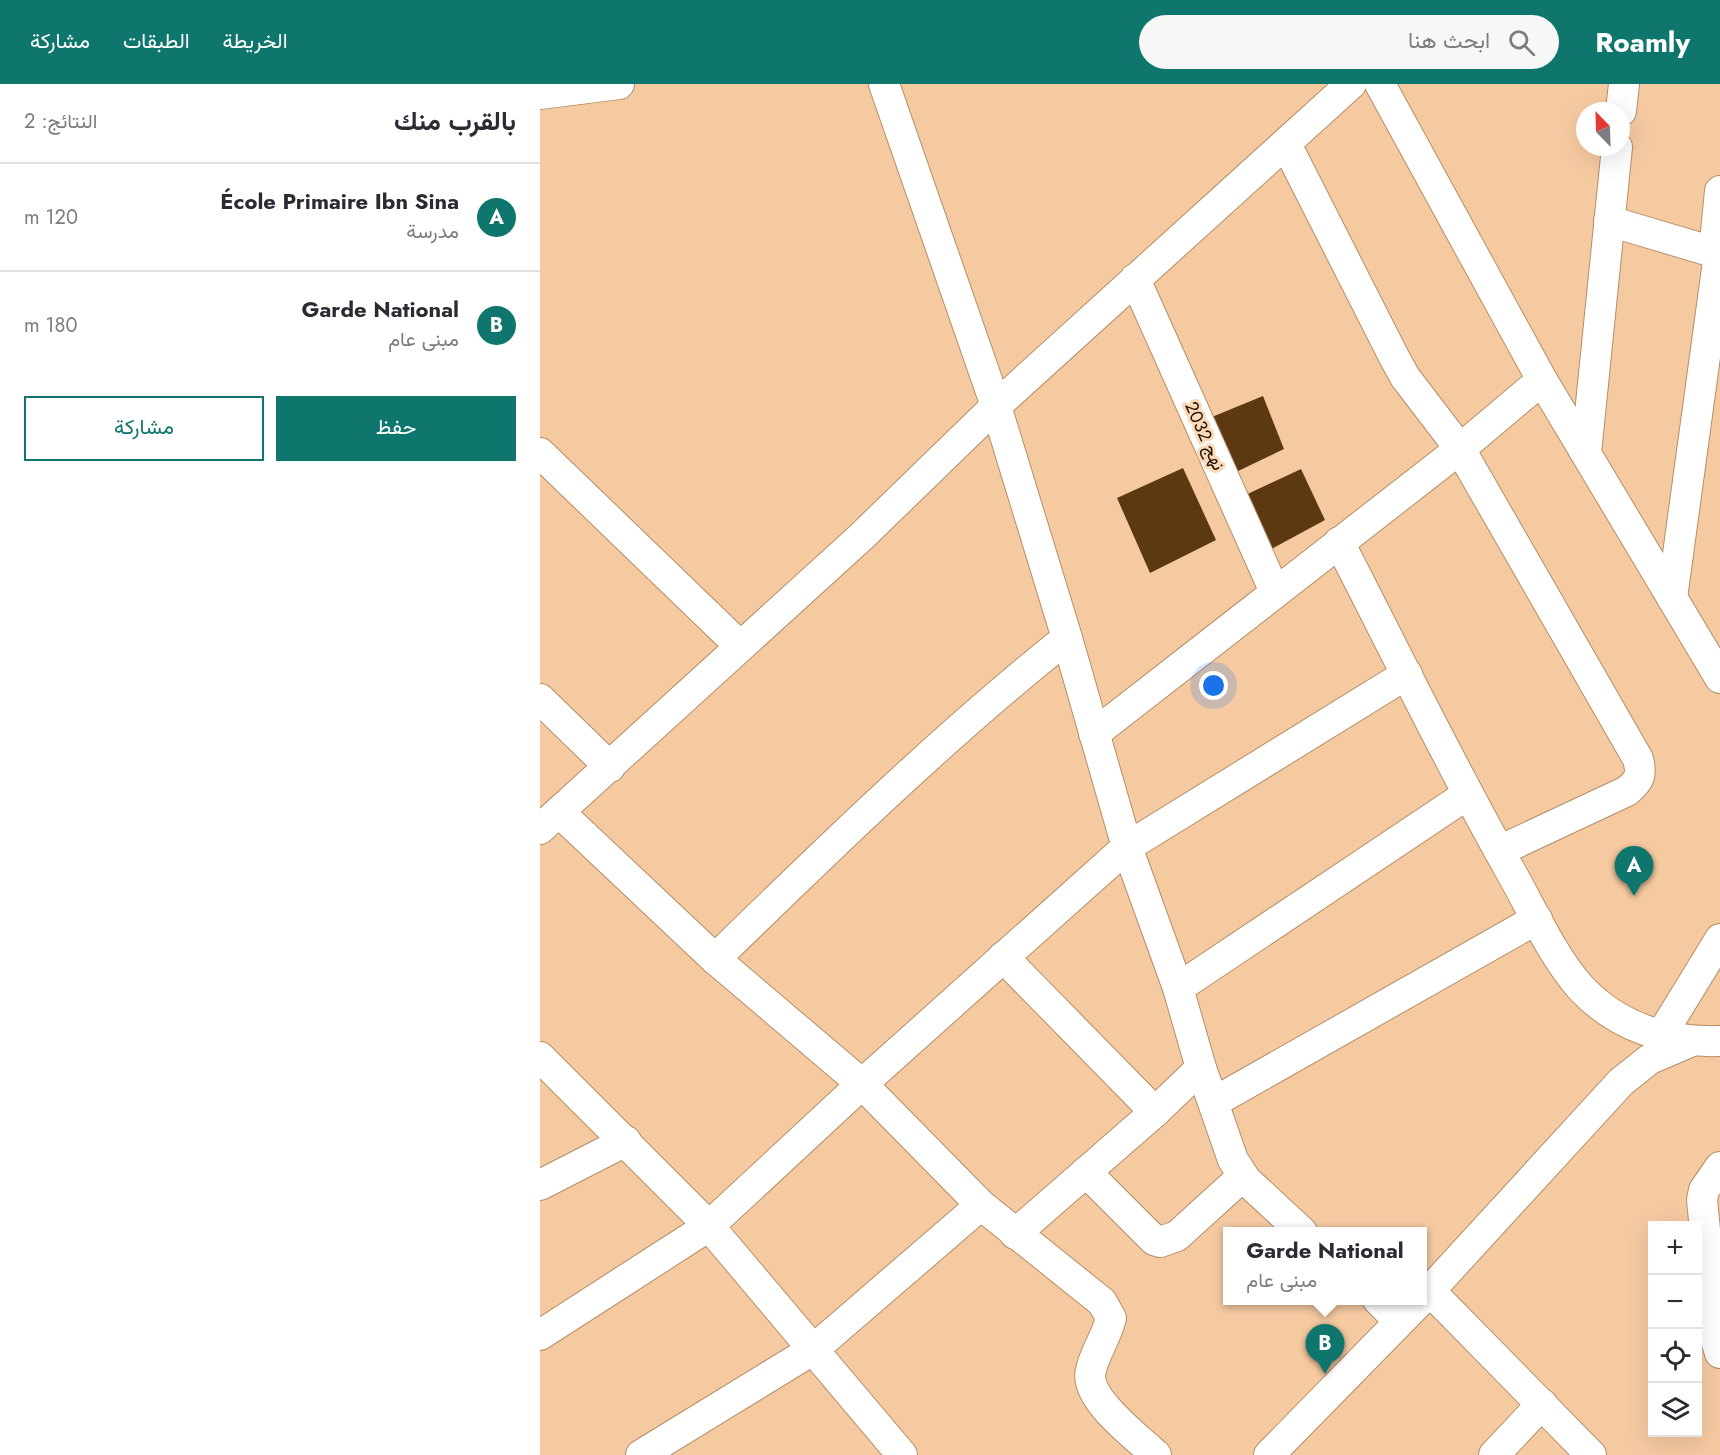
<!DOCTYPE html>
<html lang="ar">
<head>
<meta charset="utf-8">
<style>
  body { margin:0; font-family:Jost,Vazirmatn,sans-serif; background:#f7f7f7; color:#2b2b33; direction:rtl }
  .controls { position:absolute; right:18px; bottom:18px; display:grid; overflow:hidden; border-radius:0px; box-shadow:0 6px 24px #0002 }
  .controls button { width:54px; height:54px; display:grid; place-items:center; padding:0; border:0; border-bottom:2px solid #e1e1e2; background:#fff; color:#2b2b33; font:30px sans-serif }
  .compass { position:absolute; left:1036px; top:18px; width:54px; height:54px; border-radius:50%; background:#fff; box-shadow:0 6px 24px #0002; rotate:337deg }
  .you { position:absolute; left:674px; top:602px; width:21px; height:21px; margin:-15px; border:4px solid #fff; border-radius:50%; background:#1a73e8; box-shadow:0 0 0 9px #1a73e833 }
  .badge { display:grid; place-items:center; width:39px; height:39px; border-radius:50%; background:#0f766e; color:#fff; font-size:20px; font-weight:700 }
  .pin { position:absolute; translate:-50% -50px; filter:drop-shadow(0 2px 3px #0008) }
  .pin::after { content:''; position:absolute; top:32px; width:21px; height:18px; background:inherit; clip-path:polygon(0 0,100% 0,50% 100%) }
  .popup { position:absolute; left:683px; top:1143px; width:204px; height:78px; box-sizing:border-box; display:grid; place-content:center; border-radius:0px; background:#fff; filter:drop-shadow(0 2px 4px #0005); font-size:20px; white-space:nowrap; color:#7c7c81 }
  .popup b { font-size:22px; color:#2b2b33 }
  .popup::after { content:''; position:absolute; left:50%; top:100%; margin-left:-12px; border:12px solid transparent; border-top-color:#fff }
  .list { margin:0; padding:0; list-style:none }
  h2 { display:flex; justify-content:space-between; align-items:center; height:78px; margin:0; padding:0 24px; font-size:26px }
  h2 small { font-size:20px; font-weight:400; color:#7c7c81 }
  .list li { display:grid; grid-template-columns:39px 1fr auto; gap:18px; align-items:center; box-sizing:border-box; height:108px; padding:0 24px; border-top:2px solid #e1e1e2 }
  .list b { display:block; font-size:22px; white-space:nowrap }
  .list p { margin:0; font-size:20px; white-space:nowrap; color:#7c7c81 }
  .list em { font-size:20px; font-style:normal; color:#7c7c81 }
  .actions { display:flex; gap:12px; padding:18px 24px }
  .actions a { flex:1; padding:14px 0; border:2px solid #0f766e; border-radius:0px; text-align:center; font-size:21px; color:#0f766e }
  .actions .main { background:#0f766e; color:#fff }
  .icon { flex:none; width:33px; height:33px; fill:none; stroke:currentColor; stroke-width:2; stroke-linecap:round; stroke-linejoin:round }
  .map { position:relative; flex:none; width:1180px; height:1371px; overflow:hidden; direction:ltr }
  header { display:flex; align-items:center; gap:36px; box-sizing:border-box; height:84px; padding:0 30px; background:#0f766e; color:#fff }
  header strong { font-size:28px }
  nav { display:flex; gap:33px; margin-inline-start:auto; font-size:21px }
  .search { width:420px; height:54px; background:#f7f7f7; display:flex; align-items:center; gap:15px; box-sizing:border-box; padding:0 21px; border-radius:33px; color:#7c7c81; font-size:22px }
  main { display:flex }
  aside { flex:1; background:#fff }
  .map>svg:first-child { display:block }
  .building { fill:#5c3911 }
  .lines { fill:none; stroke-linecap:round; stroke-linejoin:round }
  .street-casing { stroke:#b68d66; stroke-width:32 }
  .street { stroke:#fff; stroke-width:30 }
  .labels { text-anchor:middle; stroke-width:6; stroke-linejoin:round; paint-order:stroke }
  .street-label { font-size:18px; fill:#1f1003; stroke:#fcd9b8 }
</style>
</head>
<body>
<header>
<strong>Roamly</strong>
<div class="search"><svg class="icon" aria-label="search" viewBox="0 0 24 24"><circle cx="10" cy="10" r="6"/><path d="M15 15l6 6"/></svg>ابحث هنا</div>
<nav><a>الخريطة</a><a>الطبقات</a><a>مشاركة</a></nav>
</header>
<main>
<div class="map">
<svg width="1180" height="1371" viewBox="0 0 1180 1371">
  <rect width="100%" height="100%" fill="#f6caa1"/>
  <g class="building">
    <polygon points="723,312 744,365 692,390 667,335"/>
    <polygon points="643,384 676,456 610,489 577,414"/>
    <polygon points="761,385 785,436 724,469 699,414"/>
  </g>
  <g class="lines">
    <defs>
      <g id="street">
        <polyline points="344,0 456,322 527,554 587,763 638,904 661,984 693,1076 706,1096 762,1148"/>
        <polyline points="840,0 1002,296 1180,594"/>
        <polyline points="0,10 79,0"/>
        <polyline points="1081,27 1084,0"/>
        <path d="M746,60L854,273L865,293L920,365L1098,675C1102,691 1100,696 1087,707L959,767"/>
        <polyline points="1069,137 1180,170"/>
        <polyline points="1174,168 1180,107"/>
        <polyline points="595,195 735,508"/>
        <polyline points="0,369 200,562"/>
        <polyline points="1046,369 1077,63"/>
        <path d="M799,458C856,569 911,682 972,790C993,827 1012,871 1040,903C1077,943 1127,959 1180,957"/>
        <polyline points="1132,514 1179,170"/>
        <polyline points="0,615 70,683"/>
        <polyline points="554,650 920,365 1002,296"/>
        <path d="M19,728L175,875L322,1000L441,1121L562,1218L571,1234C567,1252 555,1268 551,1286C543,1314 597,1353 616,1371"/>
        <polyline points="0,745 321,453 456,322 811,0"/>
        <polyline points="463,873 615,1028"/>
        <path d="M175,875C289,764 403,653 527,554"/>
        <polyline points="638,904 928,710"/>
        <polyline points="1120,953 1180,855"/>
        <polyline points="0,973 169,1142 362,1371"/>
        <polyline points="674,1018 997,835"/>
        <polyline points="1180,1083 1164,1106 1162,1116 1176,1256 1180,1269"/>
        <polyline points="546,1088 614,1156 620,1158 637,1152 703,1092"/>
        <polyline points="0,1101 86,1057"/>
        <polyline points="475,1150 615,1028 661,984"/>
        <polyline points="891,1208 1051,1371"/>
        <polyline points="882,1215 1081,998 1110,975 1152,957"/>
        <polyline points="838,1216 859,1237"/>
        <polyline points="0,1251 169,1142 322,1000 587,763 867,590"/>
        <polyline points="101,1371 274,1265 441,1121"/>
        <polyline points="729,1371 881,1216"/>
        <polyline points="954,1371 1002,1320"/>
      </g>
    </defs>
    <use href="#street" class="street-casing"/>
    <use href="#street" class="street"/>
  </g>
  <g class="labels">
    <g class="street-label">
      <text transform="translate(665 352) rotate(66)" y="6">نهج 2032</text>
    </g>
  </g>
</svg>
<div class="controls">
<button>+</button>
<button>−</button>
<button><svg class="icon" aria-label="locate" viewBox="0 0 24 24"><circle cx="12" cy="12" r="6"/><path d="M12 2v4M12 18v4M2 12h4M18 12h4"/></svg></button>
<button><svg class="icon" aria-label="layers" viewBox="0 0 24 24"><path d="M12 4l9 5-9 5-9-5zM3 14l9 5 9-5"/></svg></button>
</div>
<svg class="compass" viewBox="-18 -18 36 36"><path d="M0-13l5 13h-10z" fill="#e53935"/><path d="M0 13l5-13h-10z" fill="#7c7c81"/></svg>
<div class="you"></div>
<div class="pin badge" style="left:1094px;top:812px">A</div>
<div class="pin badge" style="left:785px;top:1290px">B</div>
<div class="popup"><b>Garde National</b>مبنى عام</div>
</div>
<aside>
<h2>بالقرب منك<small>النتائج: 2</small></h2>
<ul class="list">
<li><span class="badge">A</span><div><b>École Primaire Ibn Sina</b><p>مدرسة</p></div><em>120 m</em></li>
<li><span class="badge">B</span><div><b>Garde National</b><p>مبنى عام</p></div><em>180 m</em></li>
</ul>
<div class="actions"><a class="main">حفظ</a><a>مشاركة</a></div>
</aside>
</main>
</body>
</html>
